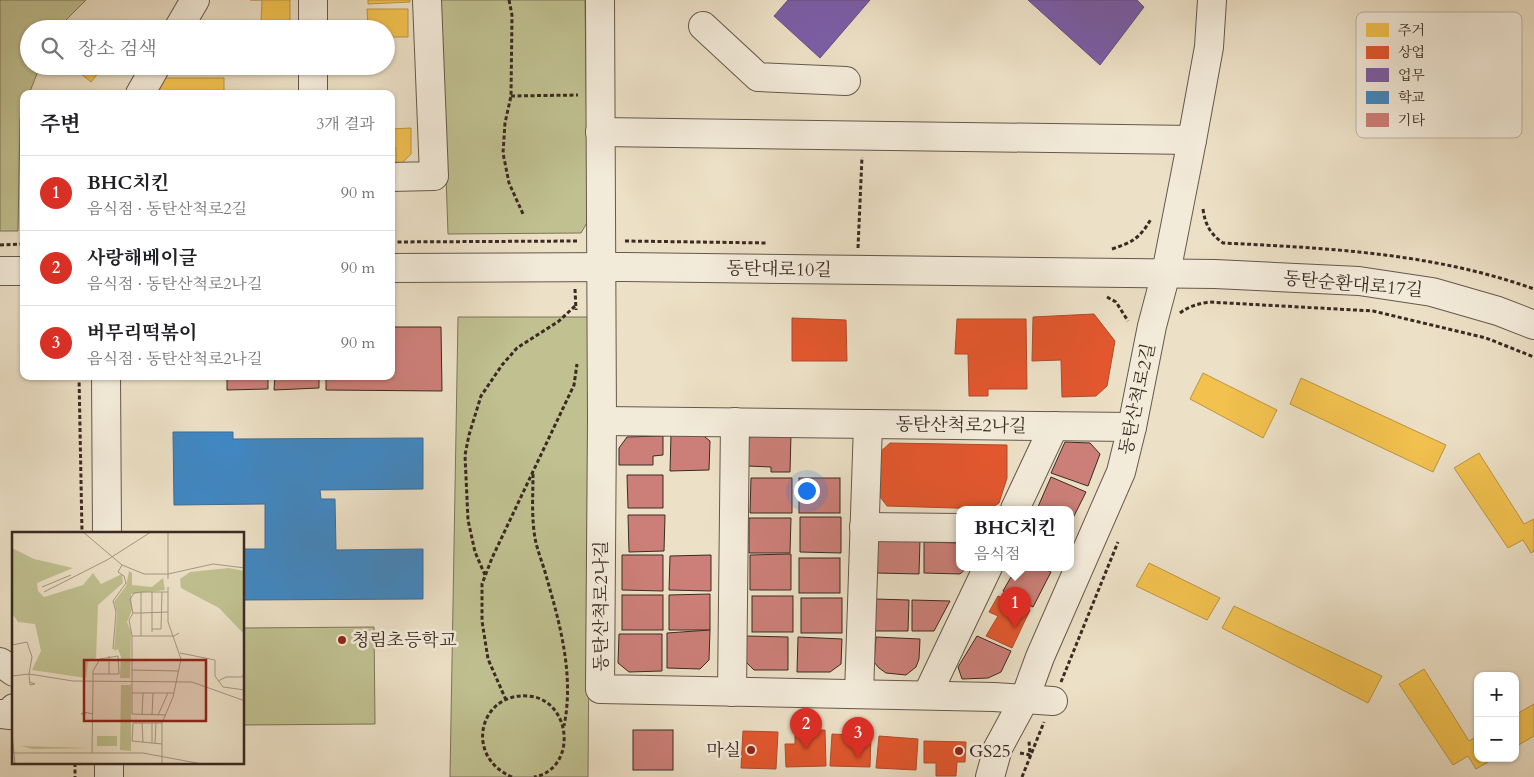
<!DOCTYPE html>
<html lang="ko">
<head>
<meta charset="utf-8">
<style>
  body { margin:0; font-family:Cardo,"Noto Serif KR",serif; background:#f6f6f6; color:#202124 }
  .controls { position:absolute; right:15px; bottom:15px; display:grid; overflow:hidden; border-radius:10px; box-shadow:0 1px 4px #0004 }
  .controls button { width:45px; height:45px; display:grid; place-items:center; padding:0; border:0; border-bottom:1px solid #e0e0e0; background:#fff; color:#202124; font:25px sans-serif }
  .you { position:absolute; left:806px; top:490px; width:18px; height:18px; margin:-12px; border:4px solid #fff; border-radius:50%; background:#1a73e8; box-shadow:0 0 0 8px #1a73e833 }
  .badge { display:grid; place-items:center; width:32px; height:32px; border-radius:50%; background:#d93025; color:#fff; font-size:16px; font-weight:700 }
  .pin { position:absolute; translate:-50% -41px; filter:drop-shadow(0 1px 2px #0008) }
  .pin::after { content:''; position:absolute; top:26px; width:18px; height:15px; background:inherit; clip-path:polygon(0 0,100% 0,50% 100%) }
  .popup { position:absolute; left:956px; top:506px; width:118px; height:65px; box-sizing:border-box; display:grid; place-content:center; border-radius:10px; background:#fff; filter:drop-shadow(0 1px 4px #0005); font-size:16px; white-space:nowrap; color:#757577 }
  .popup b { font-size:19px; color:#202124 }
  .popup::after { content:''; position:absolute; left:50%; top:100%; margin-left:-10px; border:10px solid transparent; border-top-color:#fff }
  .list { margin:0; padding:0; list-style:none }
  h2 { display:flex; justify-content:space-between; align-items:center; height:65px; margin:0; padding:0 20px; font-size:21px }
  h2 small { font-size:16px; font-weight:400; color:#757577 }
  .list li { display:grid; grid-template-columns:32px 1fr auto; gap:15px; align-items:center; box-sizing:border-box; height:75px; padding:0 20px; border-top:1px solid #e0e0e0 }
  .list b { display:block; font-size:19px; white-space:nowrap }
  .list p { margin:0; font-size:16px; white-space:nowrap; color:#757577 }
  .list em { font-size:16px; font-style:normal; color:#757577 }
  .icon { flex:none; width:28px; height:28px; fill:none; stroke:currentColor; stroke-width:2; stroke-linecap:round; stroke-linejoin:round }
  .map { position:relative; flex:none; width:1534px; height:777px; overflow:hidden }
  .search { position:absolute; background:#fff; box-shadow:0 1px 4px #0004; left:20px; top:20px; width:375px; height:55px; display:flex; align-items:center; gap:12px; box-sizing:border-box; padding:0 18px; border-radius:28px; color:#757577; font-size:19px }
  .panel { position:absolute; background:#fff; box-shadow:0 1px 4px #0004; left:20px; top:90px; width:375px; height:290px; border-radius:10px }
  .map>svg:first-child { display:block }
  .green { fill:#c0c090; stroke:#7d755a }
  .homes { fill:#f2c14e; stroke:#bb9441 }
  .shops { fill:#e4572e; stroke:#b14a2b }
  .offices { fill:#7b5ea7; stroke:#684e7f }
  .schools { fill:#3f88c5; stroke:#3e6c94 }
  .building { fill:#cc7f78; stroke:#3a2a23 }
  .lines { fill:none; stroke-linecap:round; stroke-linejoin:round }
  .minor-casing { stroke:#66584c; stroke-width:30 }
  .path { stroke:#3a2a23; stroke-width:3; stroke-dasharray:4 2.5; stroke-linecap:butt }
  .minor { stroke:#f3ebda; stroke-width:28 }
  .poi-dot { fill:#8f2418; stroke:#f3ebda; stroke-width:2 }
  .labels { text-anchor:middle; stroke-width:5; stroke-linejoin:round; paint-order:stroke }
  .street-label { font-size:18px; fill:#3a2a23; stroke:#f3ebda }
  .poi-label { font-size:18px; fill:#3a2a23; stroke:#f3ebda; text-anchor:start }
  .inset-road { fill:none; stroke:#a59785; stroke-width:1 }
  .view { fill:#8f2418; fill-opacity:0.15; stroke:#8f2418; stroke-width:2.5 }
  .inset-edge { fill:none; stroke:#3a2a23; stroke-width:2.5 }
  .key { fill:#f3ebda; stroke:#bcb1a3; stroke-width:1 }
  .key-label { font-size:14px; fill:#3a2a23 }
</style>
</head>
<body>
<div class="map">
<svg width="1534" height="777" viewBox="0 0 1534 777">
  <rect width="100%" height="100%" fill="#ece0c6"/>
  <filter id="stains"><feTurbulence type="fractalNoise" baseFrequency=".004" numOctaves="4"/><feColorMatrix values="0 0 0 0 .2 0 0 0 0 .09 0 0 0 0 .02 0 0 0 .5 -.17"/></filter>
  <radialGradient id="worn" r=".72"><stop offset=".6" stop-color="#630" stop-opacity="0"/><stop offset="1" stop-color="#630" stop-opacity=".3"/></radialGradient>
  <g class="green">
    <polygon points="0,0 86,0 57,29 29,29 29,66 40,66 29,94 24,94 24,108 20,119 18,231 0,231"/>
    <polygon points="440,0 585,0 588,221 581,233 448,234"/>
    <polygon points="458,317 588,317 590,519 588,777 450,777"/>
    <polygon points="374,627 375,724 244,725 244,628"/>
  </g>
  <g class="homes">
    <polygon points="250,0 290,0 290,23 261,23 262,0"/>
    <polygon points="368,0 410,0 410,2 368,4"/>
    <polygon points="367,9 408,9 408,37 386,37 386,29 368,29"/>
    <polygon points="77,66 118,66 113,73 103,67 91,82 75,69"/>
    <rect x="249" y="66" width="34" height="4"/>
    <polygon points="164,78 224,78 224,94 152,94"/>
    <polygon points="411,128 411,154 402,163 396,163 396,148 391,148 391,129"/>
    <polygon points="1203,373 1277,410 1263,438 1190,399"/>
    <polygon points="1301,378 1446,445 1433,472 1290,404"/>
    <polygon points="1479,453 1524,524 1534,519 1534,551 1531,553 1523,540 1508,548 1454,468"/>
    <polygon points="1149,563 1220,598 1207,620 1136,586"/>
    <polygon points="1234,606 1382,676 1368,703 1222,628"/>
    <polygon points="1424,669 1469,741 1478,736 1478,758 1495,758 1476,769 1468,756 1453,765 1399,684"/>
    <polygon points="1534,704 1534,736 1515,747 1515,715"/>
  </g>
  <g class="shops">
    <polygon points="1094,314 1115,341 1107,386 1096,396 1062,397 1061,360 1032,361 1033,317"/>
    <polygon points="792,318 846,320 847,361 792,361"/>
    <polygon points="957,319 1026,319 1027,389 988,389 988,396 969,396 968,354 955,354"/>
    <polygon points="890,443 1007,445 1007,478 999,503 989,509 887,506 878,494 880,452"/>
    <polygon points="998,596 1030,610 1012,648 986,636 998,616 989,612"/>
    <polygon points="795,730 825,730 826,766 786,767 785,744 795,744"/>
    <polygon points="743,731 778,732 776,769 741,768"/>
    <polygon points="832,734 871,736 870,767 830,766"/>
    <polygon points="879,736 918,739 916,770 876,768"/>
    <polygon points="924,741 966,742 965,762 957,762 956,776 936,776 936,763 924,763"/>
  </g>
  <g class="offices">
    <polygon points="788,0 870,0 820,58 774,16"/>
    <polygon points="1028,0 1137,0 1144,7 1100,65"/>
  </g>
  <polygon class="schools" points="173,432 233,432 233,439 423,438 423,489 320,490 321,499 335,499 336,550 423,549 423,599 244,600 244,549 265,549 265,504 174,505"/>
  <g class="building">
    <polygon points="391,327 441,327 442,391 326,390 326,376 391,376"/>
    <polygon points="227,376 268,376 268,389 227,390"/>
    <polygon points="275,376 319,376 319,388 274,390"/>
    <polygon points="700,433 710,441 709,470 670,471 671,435"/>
    <polygon points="755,434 791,434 790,472 771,472 771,467 748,466 748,439"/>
    <polygon points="663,436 663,455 653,456 653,465 619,465 619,448 627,437"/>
    <polygon points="1065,442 1090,443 1100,454 1088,486 1051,473"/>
    <polygon points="627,475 663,475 663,508 628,508"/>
    <polygon points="1051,477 1086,492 1070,524 1070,509 1037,509"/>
    <polygon points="751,478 792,478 792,513 750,513"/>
    <rect x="799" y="478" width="41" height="35"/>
    <polygon points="628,515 665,515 664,551 629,552"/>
    <polygon points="800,517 841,517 841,553 800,552"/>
    <polygon points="749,518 791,518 790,553 749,553"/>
    <polygon points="877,539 920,540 919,574 877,573"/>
    <polygon points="924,542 960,543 960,567 968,567 960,574 924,573"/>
    <polygon points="791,554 791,590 750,590 750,555"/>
    <polygon points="622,555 663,555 663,591 622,590"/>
    <polygon points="711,555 711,591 669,590 670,556"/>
    <rect x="799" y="558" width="41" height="35"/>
    <polygon points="1019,567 1041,567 1051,572 1033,607 1003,591 1011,577 1015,579 1021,568"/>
    <polygon points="710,594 710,630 669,630 669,595"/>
    <rect x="622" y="595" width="41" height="35"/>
    <rect x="752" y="596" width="41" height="36"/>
    <rect x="801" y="598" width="41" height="35"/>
    <polygon points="875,599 909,600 908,631 875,631"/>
    <polygon points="912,600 950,601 934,631 912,631"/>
    <polygon points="710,630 709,660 700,669 667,668 667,633"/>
    <polygon points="619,634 662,634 662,671 629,672 618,663"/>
    <polygon points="746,636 788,637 788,670 754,670 744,660"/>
    <polygon points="977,636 1011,651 1001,672 988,678 962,679 958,667"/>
    <polygon points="798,637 842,639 841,664 830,672 797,672"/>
    <polygon points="876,637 920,639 919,659 916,667 906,675 886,673 879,668 874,662"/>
    <rect x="633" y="730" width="40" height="40"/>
  </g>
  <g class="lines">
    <defs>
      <g id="minor">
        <polyline points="313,0 313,29"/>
        <polyline points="600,0 602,421 600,689 994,697 1053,701"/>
        <polyline points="703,26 758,77 846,81"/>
        <polyline points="178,29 195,0"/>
        <polyline points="313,66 313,94"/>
        <polyline points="140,94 156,66"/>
        <polyline points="600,132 1192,140"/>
        <polyline points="391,177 434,176 427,0"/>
        <polyline points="391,268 624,267 1215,274 1359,281 1432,292 1498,311 1534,325"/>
        <polyline points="0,271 24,271"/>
        <polyline points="106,376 107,533"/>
        <polyline points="602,421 1132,427"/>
        <polyline points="1015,509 1054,426"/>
        <polyline points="864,527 960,528"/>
        <polyline points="0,662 14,672"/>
        <polyline points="732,692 735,422"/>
        <polyline points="859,694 868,424"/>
        <polyline points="927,695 988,567"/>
        <polyline points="0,714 10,715 14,708"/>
        <polyline points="109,763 109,777"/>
        <polyline points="990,777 998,748 1025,698 1040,657 1121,472 1132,427 1152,326 1166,273 1192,140 1209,47 1212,0"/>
      </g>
    </defs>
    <use href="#minor" class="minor-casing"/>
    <g class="path">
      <polyline points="509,0 512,15 511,96 505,123 503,153 509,183 523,214"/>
      <polyline points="511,96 578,95"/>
      <path d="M1203,209C1205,224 1210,234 1223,243C1327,248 1434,253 1534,289"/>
      <polyline points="625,241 768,243"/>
      <polyline points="391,242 578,241"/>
      <polyline points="0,245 24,244"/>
      <polyline points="858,248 862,157"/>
      <path d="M1112,249C1133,242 1140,238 1151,219"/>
      <polyline points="575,289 576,310"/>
      <polyline points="1107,297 1116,302 1128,321"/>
      <path d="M1180,313C1189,306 1198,304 1209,302L1373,311L1486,338L1534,357"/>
      <polyline points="79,376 82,533"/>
      <path d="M533,474C533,496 531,520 536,543C539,555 544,567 547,579C561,627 574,677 564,726"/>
      <polyline points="485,575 475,552 468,520 465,455 469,435 481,396 502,365 517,348 559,321 575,306"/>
      <polyline points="1061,682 1118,542"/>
      <polyline points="506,700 488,659 482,621 482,584 492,558 574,385 577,364"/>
      <polyline points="1020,753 1030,755 1029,741"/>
      <polyline points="75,763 75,777"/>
      <path d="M512,777C463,756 480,692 528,696C572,699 578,769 534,777"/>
      <polyline points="1022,777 1044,722"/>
    </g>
    <use href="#minor" class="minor"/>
  </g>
  <g class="poi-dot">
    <circle cx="342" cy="640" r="5"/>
    <circle cx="751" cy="750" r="5"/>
    <circle cx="959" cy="751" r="5"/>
  </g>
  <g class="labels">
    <g class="street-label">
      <text transform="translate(779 269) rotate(1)" y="6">동탄대로10길</text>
      <text transform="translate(1353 284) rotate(5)" y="6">동탄순환대로17길</text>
      <text transform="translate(1137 399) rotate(-78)" y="6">동탄산척로2길</text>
      <text transform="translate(961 425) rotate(1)" y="6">동탄산척로2나길</text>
      <text transform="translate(601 606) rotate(-90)" y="6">동탄산척로2나길</text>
    </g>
    <g class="poi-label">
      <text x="352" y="646">청림초등학교</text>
      <text x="741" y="756" text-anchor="end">마실</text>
      <text x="969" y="757">GS25</text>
    </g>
  </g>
  <g transform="translate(12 532)">
    <rect width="232" height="232" fill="#ece0c6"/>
    <path d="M0,16L22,27L61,36L25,51L26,59L32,65L71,53L81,41L89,52L110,42L111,51L86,73L84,126L76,130L74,146L20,138L29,119L23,92L6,90L0,81ZM217,36L232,39V102L207,76L169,56L168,47L178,40ZM117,39L120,41V53L140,55L151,46L153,58L119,62L120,78L115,90L119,100L118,146H108L109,125L106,117L102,119L105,81L102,70L114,54ZM109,153H119V219L108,218ZM85,204H105V214H85ZM9,214L78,216L21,217Z" fill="#c0c090"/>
    <path class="inset-road" d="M71,0L110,33L132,42H156L201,32L233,36M156,47V0M30,55L59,43M32,60L95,28L139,0M140,60V100M121,81L118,67L122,61L129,60M140,97H149L150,60M120,104L117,88L121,81H129V60H156M129,104V81L156,80M0,113L15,110L20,125L17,142L18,153L23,152L18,150M101,117L104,80L101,69L114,51L112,44L106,40L110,33M168,121L203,128V144L211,155L233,158M97,124V142M120,138L167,139M0,144L17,142L61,149L180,150L233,169M206,149L214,145H230L233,140M120,161H162M74,182H69L72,180L81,182M130,183L131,161M140,183L141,161M146,183L156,161M154,183L120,182V104H162L167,101M130,191L131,210M140,191V211M0,200L3,232M143,211L144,191M150,212L120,209L121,191H150M0,221H131L190,232M80,221L81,149V139L88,127L106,124L107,142H81M150,232V191L161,165L169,127L156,90V55"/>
    <path class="view" d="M72,128H194V189H72Z"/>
    <rect width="232" height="232" class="inset-edge"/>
  </g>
  <rect x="1356" y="12" width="166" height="126" rx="8" class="key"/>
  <rect x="1366" y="23" width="23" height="14" fill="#f2c14e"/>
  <rect x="1366" y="46" width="23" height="13" fill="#e4572e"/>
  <rect x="1366" y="68" width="23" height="14" fill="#7b5ea7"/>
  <rect x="1366" y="91" width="23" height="13" fill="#3f88c5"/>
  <rect x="1366" y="113" width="23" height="14" fill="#cc7f78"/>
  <g class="key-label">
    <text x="1398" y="35">주거</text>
    <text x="1398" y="57">상업</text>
    <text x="1398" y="80">업무</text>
    <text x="1398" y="102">학교</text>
    <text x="1398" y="125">기타</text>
  </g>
  <rect width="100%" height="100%" filter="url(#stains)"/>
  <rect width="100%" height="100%" fill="url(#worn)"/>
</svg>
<div class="controls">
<button>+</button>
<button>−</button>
</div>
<div class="you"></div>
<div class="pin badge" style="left:1015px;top:628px">1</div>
<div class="popup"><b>BHC치킨</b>음식점</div>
<div class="pin badge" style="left:806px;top:749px">2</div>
<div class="pin badge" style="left:858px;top:758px">3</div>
<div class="search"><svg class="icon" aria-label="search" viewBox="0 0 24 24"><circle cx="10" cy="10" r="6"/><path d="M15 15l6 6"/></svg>장소 검색</div>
<section class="panel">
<h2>주변<small>3개 결과</small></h2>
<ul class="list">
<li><span class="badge">1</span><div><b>BHC치킨</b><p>음식점 · 동탄산척로2길</p></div><em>90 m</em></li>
<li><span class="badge">2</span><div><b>사랑해베이글</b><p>음식점 · 동탄산척로2나길</p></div><em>90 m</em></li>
<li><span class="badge">3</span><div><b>버무리떡볶이</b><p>음식점 · 동탄산척로2나길</p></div><em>90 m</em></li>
</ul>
</section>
</div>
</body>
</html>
